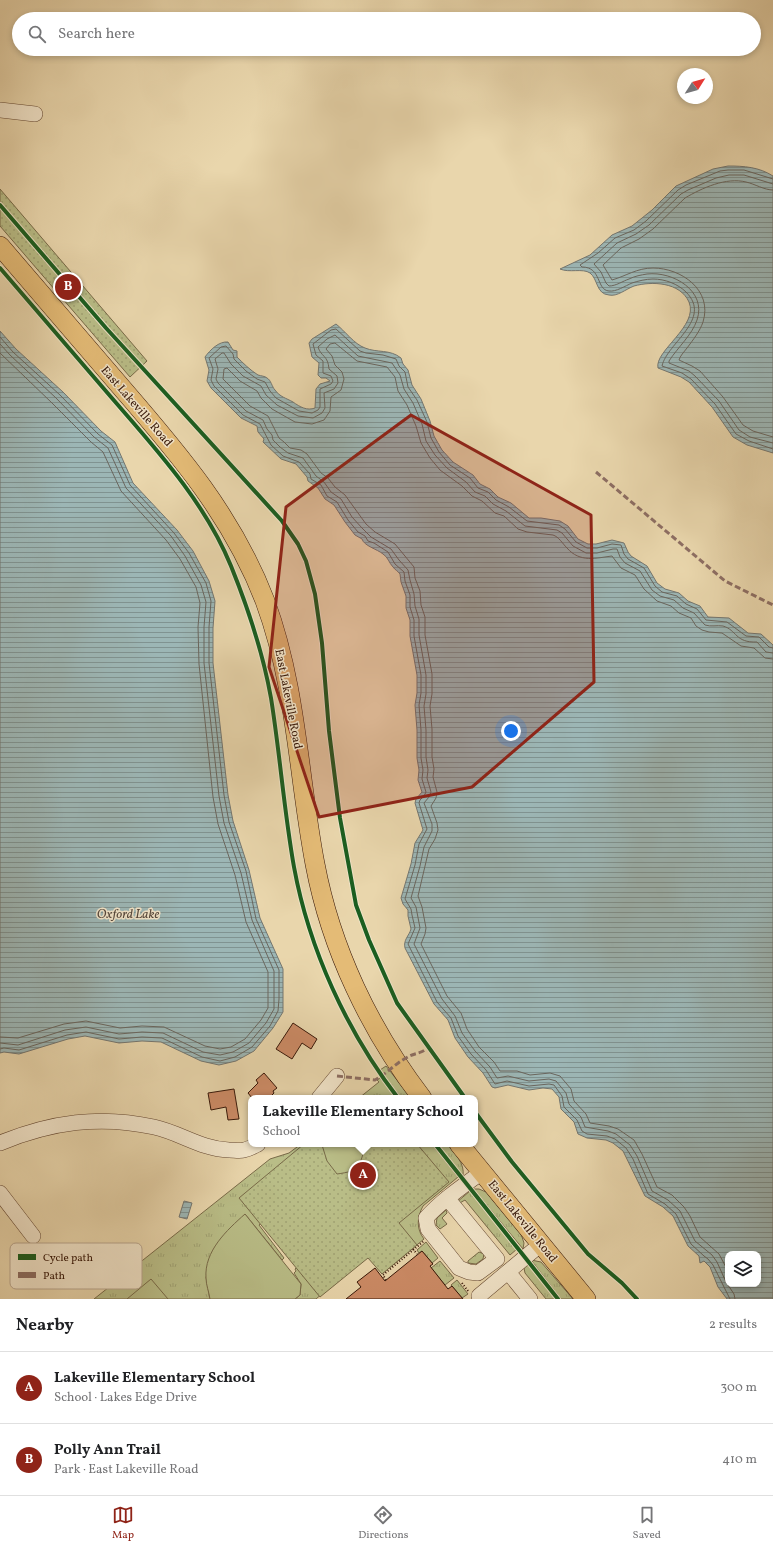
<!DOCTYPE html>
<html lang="en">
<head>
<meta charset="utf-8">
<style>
  body { margin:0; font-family:Vollkorn,serif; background:#f2f2f2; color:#202124 }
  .controls { position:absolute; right:12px; bottom:12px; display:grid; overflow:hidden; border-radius:8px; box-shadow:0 2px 6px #0003 }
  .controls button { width:36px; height:36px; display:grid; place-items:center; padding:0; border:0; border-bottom:1px solid #e0e0e0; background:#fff; color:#202124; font:20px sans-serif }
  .compass { position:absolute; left:677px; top:68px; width:36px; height:36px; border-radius:50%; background:#fff; box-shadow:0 2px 6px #0003; rotate:53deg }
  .you { position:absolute; left:511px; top:731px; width:14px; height:14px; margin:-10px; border:3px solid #fff; border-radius:50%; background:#1a73e8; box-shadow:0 0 0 6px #1a73e833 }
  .badge { display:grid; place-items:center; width:26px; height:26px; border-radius:50%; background:#8f2418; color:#fff; font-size:13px; font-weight:700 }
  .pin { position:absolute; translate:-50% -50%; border:2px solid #fff; box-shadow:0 1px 4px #0006 }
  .popup { position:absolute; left:248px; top:1095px; width:230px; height:52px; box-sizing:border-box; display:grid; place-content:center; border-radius:8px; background:#fff; filter:drop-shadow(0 1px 3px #0005); font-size:13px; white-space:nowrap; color:#757577 }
  .popup b { font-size:15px; color:#202124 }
  .popup::after { content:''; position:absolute; left:50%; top:100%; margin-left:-8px; border:8px solid transparent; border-top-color:#fff }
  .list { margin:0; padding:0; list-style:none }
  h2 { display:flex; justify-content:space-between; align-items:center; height:52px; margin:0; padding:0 16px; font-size:17px }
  h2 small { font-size:13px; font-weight:400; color:#757577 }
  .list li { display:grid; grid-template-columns:26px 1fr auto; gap:12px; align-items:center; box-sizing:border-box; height:72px; padding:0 16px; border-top:1px solid #e0e0e0 }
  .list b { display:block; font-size:15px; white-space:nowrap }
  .list p { margin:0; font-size:13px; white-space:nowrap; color:#757577 }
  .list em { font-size:13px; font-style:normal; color:#757577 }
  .icon { flex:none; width:22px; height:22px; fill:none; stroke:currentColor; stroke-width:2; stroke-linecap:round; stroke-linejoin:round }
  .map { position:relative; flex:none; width:773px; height:1299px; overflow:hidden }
  .search { position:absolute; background:#fff; box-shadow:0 2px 6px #0003; left:12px; right:12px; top:12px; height:44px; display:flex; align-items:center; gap:10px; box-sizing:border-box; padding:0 14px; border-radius:22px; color:#757577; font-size:15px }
  .sheet { height:196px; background:#fff }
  nav { display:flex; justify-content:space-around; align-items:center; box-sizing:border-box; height:56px; border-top:1px solid #e0e0e0; background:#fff; font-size:11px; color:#757577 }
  nav a { display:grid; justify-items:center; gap:2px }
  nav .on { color:#8f2418 }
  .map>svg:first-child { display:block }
  .grass { fill:url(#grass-tufts); stroke:#786a48 }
  .park { fill:url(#park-dots); stroke:#786a48 }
  .garden { fill:#b9bd87; stroke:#786a48 }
  .water { fill:url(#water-rules); stroke:#747670; fill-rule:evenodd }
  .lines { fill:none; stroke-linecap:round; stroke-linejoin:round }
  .shore { stroke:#6a665e; stroke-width:1 }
  .building { fill:#cc8b66; stroke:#371708 }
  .minor-casing { stroke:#644731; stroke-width:16 }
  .major-casing { stroke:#371708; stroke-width:20 }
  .path { stroke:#371708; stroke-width:2; stroke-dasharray:1 2; stroke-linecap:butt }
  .minor { stroke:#f1e4c9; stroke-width:15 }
  .major { stroke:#e4bb76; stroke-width:19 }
  .quiet { stroke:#8d6e63; stroke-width:3; stroke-dasharray:6 3; stroke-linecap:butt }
  .cycleway-casing { stroke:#f1e4c9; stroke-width:6 }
  .cycleway { stroke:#1b5e20; stroke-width:4 }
  .marked { fill:#8f2418; fill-opacity:0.2; stroke:#8f2418; stroke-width:3; stroke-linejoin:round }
  .labels { text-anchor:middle; stroke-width:3; stroke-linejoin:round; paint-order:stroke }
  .street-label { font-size:12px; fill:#371708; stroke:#f1e4c9 }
  .water-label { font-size:13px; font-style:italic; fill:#55473c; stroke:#f1e4c9 }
  .key { fill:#f1e4c9; stroke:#b9a68f; stroke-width:1 }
  .key-label { font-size:11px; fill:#371708 }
</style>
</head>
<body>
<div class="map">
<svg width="773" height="1299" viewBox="0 0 773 1299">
  <defs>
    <pattern id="grass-tufts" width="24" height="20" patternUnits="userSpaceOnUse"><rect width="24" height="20" fill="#b9bd87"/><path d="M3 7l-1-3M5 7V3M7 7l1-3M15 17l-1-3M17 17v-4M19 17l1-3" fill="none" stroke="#a0a273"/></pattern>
    <pattern id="park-dots" width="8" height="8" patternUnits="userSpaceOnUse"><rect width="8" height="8" fill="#b9bd87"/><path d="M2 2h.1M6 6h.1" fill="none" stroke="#a0a273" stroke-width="1.8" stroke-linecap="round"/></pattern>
    <pattern id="water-rules" width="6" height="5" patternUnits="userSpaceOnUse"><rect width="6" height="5" fill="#9cb6b5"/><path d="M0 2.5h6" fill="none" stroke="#809391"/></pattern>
  </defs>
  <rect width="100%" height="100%" fill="#e9d6ac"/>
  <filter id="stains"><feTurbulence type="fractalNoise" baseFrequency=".005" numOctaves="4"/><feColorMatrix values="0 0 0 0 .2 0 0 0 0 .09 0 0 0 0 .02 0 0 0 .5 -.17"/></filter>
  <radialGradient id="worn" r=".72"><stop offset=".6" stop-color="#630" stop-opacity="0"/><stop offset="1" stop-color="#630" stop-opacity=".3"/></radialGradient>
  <g class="grass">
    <polygon points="386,1066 411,1098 401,1098 380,1070"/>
    <polygon points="380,1078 396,1098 359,1098 379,1082 377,1080"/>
    <path d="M301,1144H432L458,1177L423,1206C417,1217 416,1229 424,1239L383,1273L352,1236L281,1206L259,1225L284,1258L282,1260L245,1214L206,1277L210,1299H94L270,1159L289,1153Z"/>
    <path d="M437,1144H447C455,1154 465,1163 463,1176Z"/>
    <polygon points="474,1189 479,1189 486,1192 521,1234 524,1243 523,1249 475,1191"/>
    <polygon points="470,1191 517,1249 510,1255 465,1200 458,1204 457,1202"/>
    <polygon points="446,1210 447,1213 442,1218 447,1224 440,1229 436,1225 437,1218"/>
    <polygon points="426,1242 438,1258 432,1263 422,1251 419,1253 417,1250"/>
    <polygon points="479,1252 484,1254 483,1259 476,1264 468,1263 468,1261"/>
    <polygon points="305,1260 323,1293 316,1299 295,1299 300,1295 301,1284 294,1273 296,1271 295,1269"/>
    <polygon points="531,1260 541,1262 573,1299 561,1299"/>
    <polygon points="440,1261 454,1278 445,1285 431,1268"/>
    <polygon points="527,1262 530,1265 557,1299 546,1299 525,1273 524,1268"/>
    <polygon points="457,1280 468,1294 462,1298 451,1285"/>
  </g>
  <g class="park">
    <polygon points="0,189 147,361 130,377 0,226"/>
    <polygon points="304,1144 417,1144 449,1182 399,1223 417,1245 382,1274 368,1258 320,1297 239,1198"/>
  </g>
  <g class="garden">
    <path d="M323,1144H363L365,1147C359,1168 359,1171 337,1174L327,1161L322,1145Z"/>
    <path d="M245,1214L301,1284L300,1295L295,1299H210C209,1292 206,1285 206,1278C204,1251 227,1230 245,1214Z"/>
    <polygon points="151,1279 168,1299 127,1299"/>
  </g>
  <g class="water">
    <path d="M728,166C744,166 759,167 773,176V453L747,445L733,437L712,407L689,382L681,377L658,368C654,351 699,326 689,302C680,282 652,281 634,286C626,289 617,297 609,295C596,294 598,279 590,273C583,268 569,273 560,269L590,255L612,235L632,226L652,210L676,186L713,169Z"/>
    <path d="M336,324C345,331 354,344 365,348C377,353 390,349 401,358L403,364L408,370L412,385L421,399L430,421L434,436L442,450L453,462L473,475L480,484L490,489L498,497L511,503L529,518H541L560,521L568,526L578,539L588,544H596L612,540L624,543L628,552L631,556L647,566L657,583L665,589L679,593L688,601L700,606L708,617L729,618L748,633L761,634L773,645V1299H727L718,1287L710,1267L704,1261L700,1263L699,1256L688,1246L673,1216L663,1207L645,1196L623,1151L613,1143L606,1140L587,1138L578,1134L574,1122L561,1109L559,1097L552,1089L543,1088L529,1090L508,1085L495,1088L492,1087L483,1073L468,1057L455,1038L448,1020L434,1004L405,948C403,940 409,936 411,929L408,916V910L403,904L401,898L411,864L415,843L423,830L415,803L416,799L422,792L418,780L419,770L417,758V730L415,705L417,693V675L410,636V620L406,608V596L401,582L400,574C398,571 395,570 393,567C389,563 388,557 383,554C377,549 364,546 362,539L355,535L345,522L334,505L325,499L318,488L308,481L307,477L296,464L281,459L263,442L264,439L258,432L257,426L241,418L211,388L207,381L209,370L205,357C210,350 219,341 228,342L233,350L237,351V357C243,363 250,370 258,375C261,376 265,376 267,378C271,380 272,387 275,390C280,397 286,398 293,402C300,407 307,411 315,408L316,389L320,384L330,381L326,378H321L318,375L319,363L312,357L309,343L312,339ZM728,1254H758V1284H728Z"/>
    <polygon points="0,331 16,349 63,392 101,431 115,442 133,483 177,530 193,551 209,581 215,601 213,628 213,663 228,795 233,821 249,870 260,918 283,969 283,1012 273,1028 254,1051 236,1061 219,1065 201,1061 161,1042 142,1041 119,1043 85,1036 68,1039 19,1054 4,1052 0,1053"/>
    <polygon points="184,1201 192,1203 187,1219 179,1217"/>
  </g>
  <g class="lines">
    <g class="shore">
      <path d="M773,179L744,170H728L720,171L686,185L678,190L646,221L634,230L615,238L598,253L580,265L582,267C602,267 596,290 609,291C616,292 625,286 632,283C638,281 646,279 653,279C665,279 678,284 686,292C713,319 667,343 662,366L682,373L691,379L715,404L736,434L749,441L773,449"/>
      <path d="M773,184L744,175H729L716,178L688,190L681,194L649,225L636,234L617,243L594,264L601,272L606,283L609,286C616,286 623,281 629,279C635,276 641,275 647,274C673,271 707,291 697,320C692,335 678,347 669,361V363L689,371L695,376L719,401L739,430L750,437L773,443"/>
      <path d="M773,190C764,190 755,184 746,182C726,177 702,188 685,198L653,229L639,239L621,248L603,265L612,280C626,276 637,268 653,268C681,268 713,290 703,322C700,331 693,340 687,348C684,352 680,356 679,360L692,366L700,371L723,397L743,425L753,431L773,437"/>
      <polyline points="0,337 13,352 60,395 98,434 112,445 130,485 174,533 189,553 206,583 211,601 209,627 209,663 224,795 229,822 246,871 256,919 279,970 279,999 278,1011 270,1026 252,1047 235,1057 220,1061 202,1057 162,1038 142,1037 119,1039 86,1032 67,1035 19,1050 4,1048 0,1049"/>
      <polyline points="0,344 10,355 56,398 94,437 108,448 126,488 171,536 185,556 201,585 206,602 204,627 204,663 219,796 224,823 241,873 252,920 274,971 274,1009 266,1023 249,1043 233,1052 220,1055 203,1052 163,1033 142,1032 119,1034 86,1027 65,1030 18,1045 0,1043"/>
      <polyline points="0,353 52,403 91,442 103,452 121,491 166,540 180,559 196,587 200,603 198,627 199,664 213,797 218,824 235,875 246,922 268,972 268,1008 261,1020 245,1039 231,1047 220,1049 205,1046 164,1027 142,1026 120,1028 86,1021 64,1024 18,1038 0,1037"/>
      <path d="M728,1271L719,1254L700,1237L690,1216L684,1207L672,1195L657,1187L642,1154L634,1140L618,1129L609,1126L590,1123L586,1114L574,1101L571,1089L560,1076L550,1073L530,1075L517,1071H500L494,1062L479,1047L467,1029L461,1013L447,996L421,944L425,934L426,928L422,907L418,896L429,849L435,839L438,830L437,823L431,806L436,798L437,792L433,777L434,769L432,757V729L430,706L432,694V674L425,635V617L421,605L420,591L415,578L414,567L395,544L375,532L366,524L345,495L335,487L328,478L321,473L307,454L301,450L290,448L284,442L279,438L268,416L250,406L223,379L224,369L227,368L240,381L257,391L261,398L272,409L295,422L312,424L324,420L330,411L331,397L341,390L344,379L342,372L335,365L332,356L326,349L330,344L335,343L357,361L387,367L395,377L398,391L407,405L416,426L421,443L430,458L440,470L462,486L472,496L482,501L495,513L504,516L518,529L527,532L553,535C559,537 562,543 567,548C580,563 596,558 612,556L621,568L635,575L644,589L657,601L671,606L679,613L691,618L696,626L702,630L709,632L722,633L741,646L754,648L765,658L773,659"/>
      <polyline points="730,1299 713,1265 708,1259 704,1256 691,1244 676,1214 665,1204 648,1194 633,1159 626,1148 615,1139 607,1136 587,1134 582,1131 577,1120 564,1107 562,1096 554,1085 549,1084 529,1086 507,1081 495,1084 486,1070 471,1054 458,1036 451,1018 437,1002 408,944 415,928 412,915 411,909 405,899 415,865 419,844 427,829 419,803 420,800 424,796 426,792 422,779 423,770 421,758 421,730 419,705 421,693 421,675 414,636 414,620 410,607 410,595 405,581 404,572 395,564 388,552 374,543 368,541 365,536 358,532 348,520 337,502 327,496 321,485 311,479 310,474 299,462 283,456 271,445 260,424 243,415 214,386 211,380 213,369 209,358 221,347 226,346 233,354 234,359 246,371 257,379 265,382 270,391 276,398 299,411 312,413 318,410 320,407 320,389 331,384 333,381 331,376 323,373 323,361 316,355 313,344 331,330 336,329 360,351 366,353 383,355 396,359 399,366 405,372 408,387 417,400 427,422 431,438 439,452 450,465 470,478 478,488 488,492 496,500 509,507 527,521 559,525 565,529 576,542 587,548 597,548 612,544 621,545 624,554 628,559 644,568 655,586 662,592 677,596 686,604 697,609 706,620 727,622 746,636 759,637 769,647 773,648"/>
      <path d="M735,1299L734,1294L726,1282L717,1262L712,1255L695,1241L680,1211L668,1200L652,1191L637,1156L630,1145L616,1134L608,1131L585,1127L581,1117L569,1104L566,1093L556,1081L549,1079L529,1081L508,1076L497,1078L490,1067L475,1051L462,1033L455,1016L442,999L414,944L420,928L416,907L411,898L420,866L424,847L432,831V824L424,803L429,797L431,792L427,778L428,770L426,757V730L424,706L426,694V675L419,635V619L415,606L414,594L410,580L408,570L399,560L391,549L371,537L362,528L352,517L341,499L331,492L324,482L316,476L303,458L288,453L280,447L273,440L272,435L267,429L263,420L246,411L218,383L216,379L218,369L215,359L222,353H224L231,364L243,376L261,386L266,395L277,405L298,416L313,418L322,413L325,408L324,393L334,389L338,383L337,376L329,369C328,355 321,357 318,347L327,339L335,335L358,356L392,363L400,375L404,389L413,403L422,424L426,441L435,455L447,468L466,482L475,492L485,496L493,504L506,511L525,526L557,530L562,533L573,546L586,553H597L613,549H617L620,557L625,563L640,571L652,590L660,596L674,600L683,608L694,613L705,625C711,627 717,625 723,626C737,630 735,643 757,642L766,652L773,653"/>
    </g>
  </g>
  <g class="building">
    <polygon points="293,1023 317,1039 311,1049 302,1043 292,1059 276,1049"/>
    <polygon points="264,1073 277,1088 273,1091 274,1093 269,1098 252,1098 248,1093 258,1083 256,1080"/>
    <polygon points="234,1089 239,1119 228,1120 226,1107 211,1110 208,1093"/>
    <polygon points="422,1251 433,1264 430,1266 448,1289 452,1286 463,1299 346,1299 361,1287 357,1282 375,1268 385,1281"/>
  </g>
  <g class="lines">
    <defs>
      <g id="minor">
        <polyline points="0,110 35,114"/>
        <polyline points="319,1098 337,1076"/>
        <path d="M0,1143C51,1122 100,1115 154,1127C181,1133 201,1149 229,1150C234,1150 240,1151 244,1150C249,1149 254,1146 258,1144"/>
        <polyline points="0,1193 33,1236"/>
        <path d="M447,1198L497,1259L478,1273L469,1272L459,1268L428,1229L426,1218C442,1200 463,1186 482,1172"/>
        <polyline points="508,1272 530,1299"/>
        <polyline points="480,1299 479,1296 541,1244"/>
      </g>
      <g id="major">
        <path d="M0,246C40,293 81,340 121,387C179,454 233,517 265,601C297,688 298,775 315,864C331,949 370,1030 422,1098"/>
        <polyline points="459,1144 586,1299"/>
      </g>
    </defs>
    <use href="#minor" class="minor-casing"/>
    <use href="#major" class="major-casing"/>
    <g class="path">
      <polyline points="413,1249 417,1254"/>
      <polyline points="386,1280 383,1275 424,1241"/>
      <polyline points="462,1283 468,1291"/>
    </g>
    <use href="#minor" class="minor"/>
    <use href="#major" class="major"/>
    <g class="quiet">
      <polyline points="596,472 725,581 773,605"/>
      <path d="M337,1076L375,1080C386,1074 395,1064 406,1058C415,1052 420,1055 429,1047"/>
    </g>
    <defs>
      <g id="cycleway">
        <polyline points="0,205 106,328 282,521 298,544 306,561 315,594 322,643 329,731 340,818 356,905 369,940 397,1003 465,1098"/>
        <path d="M0,268C37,311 74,354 111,397C156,449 205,502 231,566C248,608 263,653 271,698C280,754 284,811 294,867C309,949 347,1032 398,1098"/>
        <polyline points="475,1112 512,1162 588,1254 622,1283 637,1299"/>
        <polyline points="435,1144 558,1299"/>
      </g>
    </defs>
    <use href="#cycleway" class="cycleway-casing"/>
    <use href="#cycleway" class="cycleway"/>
  </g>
  <path class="marked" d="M411,415L591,515L594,682L472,787L319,817L269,667L286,507Z"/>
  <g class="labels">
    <g class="street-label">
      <text transform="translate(137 406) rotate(49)" y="4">East Lakeville Road</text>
      <text transform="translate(289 699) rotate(79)" y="4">East Lakeville Road</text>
      <text transform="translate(523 1221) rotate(51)" y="4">East Lakeville Road</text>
    </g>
    <g class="water-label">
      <text x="128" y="918">Oxford Lake</text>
    </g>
  </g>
  <rect x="10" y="1243" width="132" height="46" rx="6" class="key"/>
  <rect x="18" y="1254" width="18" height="6" fill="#1b5e20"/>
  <rect x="18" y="1272" width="18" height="6" fill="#8d6e63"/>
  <g class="key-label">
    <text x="43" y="1261">Cycle path</text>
    <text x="43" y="1279">Path</text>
  </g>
  <rect width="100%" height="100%" filter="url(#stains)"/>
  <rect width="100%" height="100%" fill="url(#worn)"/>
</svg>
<div class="controls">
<button><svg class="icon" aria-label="layers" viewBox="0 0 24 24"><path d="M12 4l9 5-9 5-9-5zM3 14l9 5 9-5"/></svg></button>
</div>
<svg class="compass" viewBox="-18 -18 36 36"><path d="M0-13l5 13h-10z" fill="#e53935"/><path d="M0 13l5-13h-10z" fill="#757577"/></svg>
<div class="you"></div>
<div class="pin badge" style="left:363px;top:1175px">A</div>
<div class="popup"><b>Lakeville Elementary School</b>School</div>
<div class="pin badge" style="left:68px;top:287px">B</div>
<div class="search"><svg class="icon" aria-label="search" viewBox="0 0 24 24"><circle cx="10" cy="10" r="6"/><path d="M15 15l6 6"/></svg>Search here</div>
</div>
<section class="sheet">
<h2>Nearby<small>2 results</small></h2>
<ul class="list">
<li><span class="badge">A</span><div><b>Lakeville Elementary School</b><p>School · Lakes Edge Drive</p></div><em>300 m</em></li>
<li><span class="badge">B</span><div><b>Polly Ann Trail</b><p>Park · East Lakeville Road</p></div><em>410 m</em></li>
</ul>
</section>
<nav>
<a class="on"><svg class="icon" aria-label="map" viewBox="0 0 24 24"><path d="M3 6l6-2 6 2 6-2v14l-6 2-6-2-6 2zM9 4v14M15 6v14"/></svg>Map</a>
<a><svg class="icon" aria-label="directions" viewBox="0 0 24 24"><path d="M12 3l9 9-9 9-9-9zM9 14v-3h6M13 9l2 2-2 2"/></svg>Directions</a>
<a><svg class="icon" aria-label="saved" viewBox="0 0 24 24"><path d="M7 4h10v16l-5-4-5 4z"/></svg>Saved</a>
</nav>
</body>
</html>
